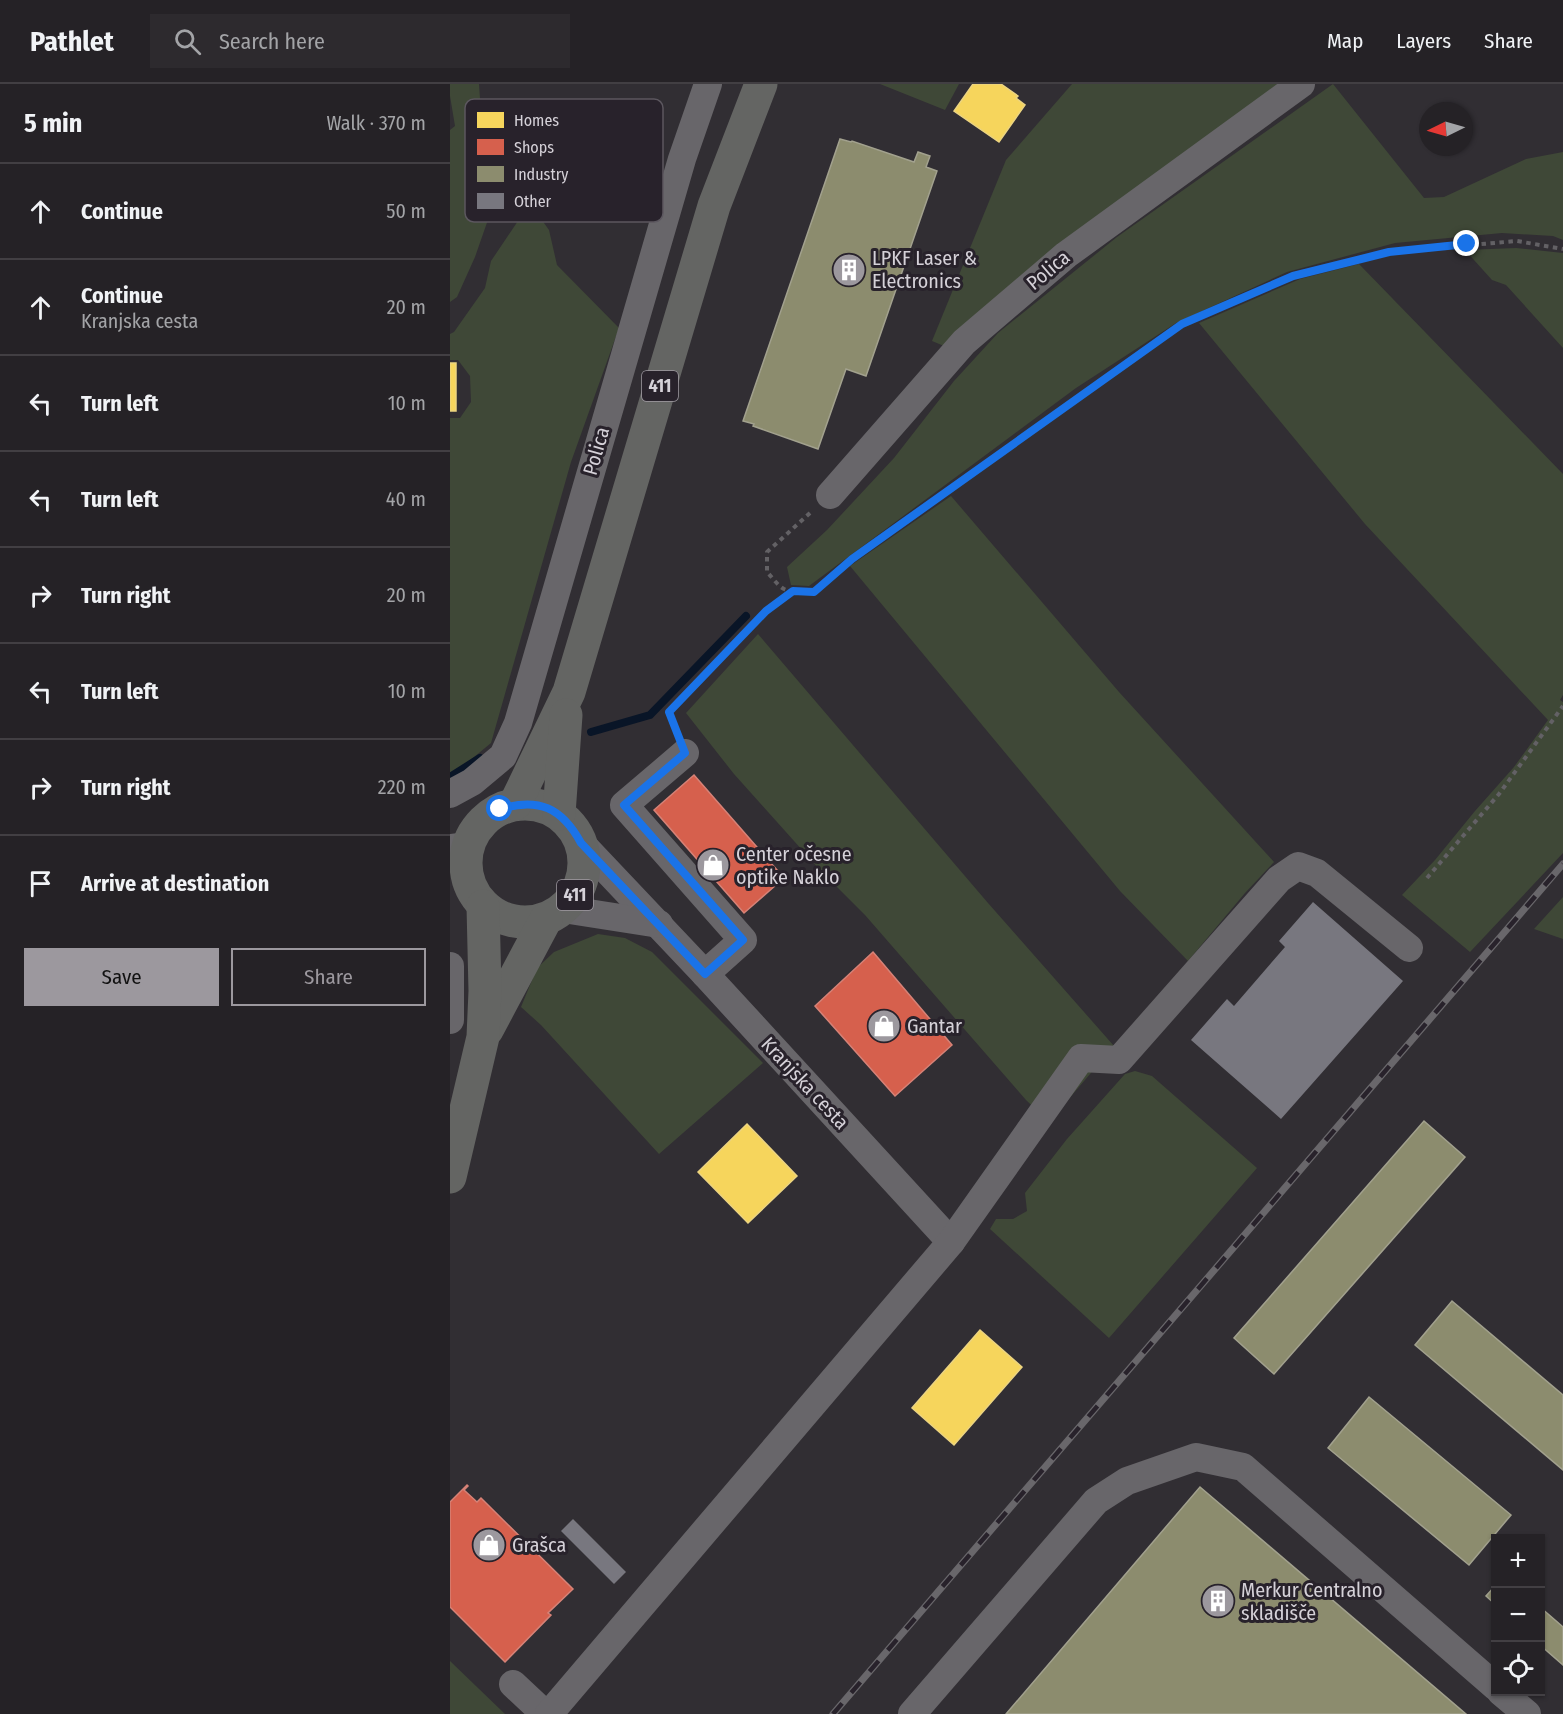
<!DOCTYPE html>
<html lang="en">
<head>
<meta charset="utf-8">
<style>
  body { margin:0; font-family:"Fira Sans Condensed",sans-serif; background:#2d2a2e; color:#f1f3f6 }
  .controls { position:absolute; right:18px; bottom:18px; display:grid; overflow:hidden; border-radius:0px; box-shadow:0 2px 4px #0004 }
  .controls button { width:54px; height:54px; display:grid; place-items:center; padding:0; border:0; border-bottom:2px solid #423f43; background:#252226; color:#f1f3f6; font:30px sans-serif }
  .compass { position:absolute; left:969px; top:18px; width:54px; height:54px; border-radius:50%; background:#252226; box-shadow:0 2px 4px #0004; rotate:265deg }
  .stop { position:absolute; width:18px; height:18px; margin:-14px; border:4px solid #1a73e8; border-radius:50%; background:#fff }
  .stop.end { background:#1a73e8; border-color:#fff; box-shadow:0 2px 6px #0008 }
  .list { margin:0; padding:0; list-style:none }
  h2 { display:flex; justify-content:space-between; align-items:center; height:78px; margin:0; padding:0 24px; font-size:26px }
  h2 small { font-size:20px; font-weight:400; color:#a3a4a7 }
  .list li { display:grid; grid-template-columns:39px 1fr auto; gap:18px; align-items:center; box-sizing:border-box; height:96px; padding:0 24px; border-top:2px solid #423f43 }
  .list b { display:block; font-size:22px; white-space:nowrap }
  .list p { margin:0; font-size:20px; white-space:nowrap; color:#a3a4a7 }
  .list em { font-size:20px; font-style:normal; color:#a3a4a7 }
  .actions { display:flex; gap:12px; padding:18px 24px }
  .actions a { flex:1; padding:14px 0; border:2px solid #9c989e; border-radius:0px; text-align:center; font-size:21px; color:#9c989e }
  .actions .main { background:#9c989e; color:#111 }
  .icon { flex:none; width:33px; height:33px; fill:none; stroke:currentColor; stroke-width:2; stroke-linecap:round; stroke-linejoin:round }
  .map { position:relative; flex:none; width:1113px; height:1630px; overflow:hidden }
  header { display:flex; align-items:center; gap:36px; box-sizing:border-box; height:84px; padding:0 30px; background:#252226; border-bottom:2px solid #423f43 }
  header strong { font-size:28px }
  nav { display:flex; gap:33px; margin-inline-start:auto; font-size:21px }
  .search { width:420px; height:54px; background:#2d2a2e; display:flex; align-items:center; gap:15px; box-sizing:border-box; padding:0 21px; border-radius:0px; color:#a3a4a7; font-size:22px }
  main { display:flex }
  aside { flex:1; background:#252226 }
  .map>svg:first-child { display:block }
  .green { fill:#3f4837 }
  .homes { fill:#f6d55c; stroke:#ecd481; stroke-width:1.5 }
  .shops { fill:#d6604d; stroke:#d68277; stroke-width:1.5 }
  .industry { fill:#8c8c6e; stroke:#a2a18e; stroke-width:1.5 }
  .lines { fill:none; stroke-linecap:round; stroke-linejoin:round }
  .stream { stroke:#091527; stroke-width:8 }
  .building { fill:#78777f }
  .path { stroke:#636165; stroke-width:4; stroke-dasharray:4.5 4.5; stroke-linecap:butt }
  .minor { stroke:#68666a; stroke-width:28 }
  .major { stroke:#646563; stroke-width:33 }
  .rail-casing { stroke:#69676b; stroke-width:7 }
  .rail { stroke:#28222b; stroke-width:4.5; stroke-dasharray:14; stroke-linecap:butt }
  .route { stroke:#1a73e8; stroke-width:8 }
  .labels { text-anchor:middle; stroke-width:6; stroke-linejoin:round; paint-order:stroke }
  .shield { fill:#28222b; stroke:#a19ca4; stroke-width:1.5 }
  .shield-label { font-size:18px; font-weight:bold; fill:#d5d1d8 }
  .poi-label { font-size:20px; fill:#d5d1d8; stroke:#28222b; text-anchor:start }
  .street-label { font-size:20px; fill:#d5d1d8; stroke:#28222b }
  .key { fill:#28222b; stroke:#5c575f; stroke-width:1.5 }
  .key-label { font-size:16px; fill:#d5d1d8 }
</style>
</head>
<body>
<header>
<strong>Pathlet</strong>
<div class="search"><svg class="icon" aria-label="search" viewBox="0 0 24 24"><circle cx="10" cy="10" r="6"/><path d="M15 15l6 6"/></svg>Search here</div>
<nav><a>Map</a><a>Layers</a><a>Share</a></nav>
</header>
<main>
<aside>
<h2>5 min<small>Walk · 370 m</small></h2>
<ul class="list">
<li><svg class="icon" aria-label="ahead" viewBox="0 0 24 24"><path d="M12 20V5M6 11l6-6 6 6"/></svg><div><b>Continue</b></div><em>50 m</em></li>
<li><svg class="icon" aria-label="ahead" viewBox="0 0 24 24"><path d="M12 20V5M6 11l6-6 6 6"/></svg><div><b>Continue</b><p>Kranjska cesta</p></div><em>20 m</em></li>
<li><svg class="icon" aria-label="left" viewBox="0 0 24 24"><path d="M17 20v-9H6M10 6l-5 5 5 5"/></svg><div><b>Turn left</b></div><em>10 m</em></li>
<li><svg class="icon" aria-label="left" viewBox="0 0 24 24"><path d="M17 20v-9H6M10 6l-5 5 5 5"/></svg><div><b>Turn left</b></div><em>40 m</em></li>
<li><svg class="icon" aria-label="right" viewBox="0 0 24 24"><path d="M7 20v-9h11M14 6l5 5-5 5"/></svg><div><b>Turn right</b></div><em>20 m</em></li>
<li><svg class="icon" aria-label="left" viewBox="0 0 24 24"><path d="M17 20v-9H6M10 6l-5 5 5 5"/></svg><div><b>Turn left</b></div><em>10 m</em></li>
<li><svg class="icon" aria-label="right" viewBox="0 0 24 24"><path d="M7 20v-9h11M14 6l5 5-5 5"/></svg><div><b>Turn right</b></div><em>220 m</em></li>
<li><svg class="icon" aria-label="arrive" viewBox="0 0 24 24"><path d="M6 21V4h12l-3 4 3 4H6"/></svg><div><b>Arrive at destination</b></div></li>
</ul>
<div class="actions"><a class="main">Save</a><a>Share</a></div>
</aside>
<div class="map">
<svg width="1113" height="1630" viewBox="0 0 1113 1630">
  <rect width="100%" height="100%" fill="#312e33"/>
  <g class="green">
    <polygon points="0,0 29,0 32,43 52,44 68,47 64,73 48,107 25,173 7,213 0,218 0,46 5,42 0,12"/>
    <polygon points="430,0 509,0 495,26"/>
    <polygon points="622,0 829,0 494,262 482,257 556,76"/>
    <polygon points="883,0 974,114 994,113 1076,75 1113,68 1113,156 1103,152 1052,149 945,159 837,188 726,239 626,304 359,502 341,501 337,483 377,446 444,374 504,297 548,249 667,153"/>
    <polygon points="89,132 99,146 107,181 169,244 121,378 41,659 0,693 0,334 10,334 21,318 20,292 8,276 0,276 0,250 4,248 35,204 41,177 68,137"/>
    <polygon points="1066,164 1113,169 1113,264 1056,201 1042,196 1015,166"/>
    <polygon points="909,180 1113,390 1113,611 1110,616 1113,618 1113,769 1020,868 952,811 985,776 1025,727 1064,683 1098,636 915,440 749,239 850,195"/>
    <polygon points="501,412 669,608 824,778 795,809 738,877 670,807 400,482"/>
    <polygon points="308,550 538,819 664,962 599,1038 576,1016 415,831 370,786 284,690 236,629"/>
    <polygon points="1113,813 1113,855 1084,845"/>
    <polygon points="148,850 175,854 202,868 313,979 209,1070 91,941 71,923 87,884 104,868"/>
    <polygon points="685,987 702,992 807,1084 659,1254 540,1145 546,1135 563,1135 577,1127 575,1109 617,1055 675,990"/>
    <polygon points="0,1577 55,1630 0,1630"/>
  </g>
  <g class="homes">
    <polygon points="523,0 551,0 568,12 566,14 575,21 549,58 504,27"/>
    <rect x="0" y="279" width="6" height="48"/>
    <polygon points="297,1040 347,1092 298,1139 248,1088"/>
    <polygon points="530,1246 572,1283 504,1361 462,1324"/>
  </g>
  <g class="shops">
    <polygon points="244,691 334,794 294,829 204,726"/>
    <polygon points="423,868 502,961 445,1012 365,922"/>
    <polygon points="17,1401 18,1402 14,1406 27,1418 31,1414 123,1505 98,1529 101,1531 55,1578 0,1523 0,1418"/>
  </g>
  <g class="industry">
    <polygon points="390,55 401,58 402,57 464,78 468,68 480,72 476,83 487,87 416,292 396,285 368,365 303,342 304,340 293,337"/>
    <polygon points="974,1037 1015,1073 824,1290 784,1254"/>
    <polygon points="1002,1217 1113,1311 1113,1386 965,1261"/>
    <polygon points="919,1313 1061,1431 1019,1481 878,1364"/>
    <polygon points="750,1403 1016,1630 556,1630"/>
    <polygon points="1046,1501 1046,1521 1036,1512"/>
    <polygon points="1090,1523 1113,1543 1113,1581 1090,1561"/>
  </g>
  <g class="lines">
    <g class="stream">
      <polyline points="141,648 200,631 296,532"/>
      <polyline points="0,693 30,674"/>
    </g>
  </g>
  <g class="building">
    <polygon points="863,818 953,897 831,1035 741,956 777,915 784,922 835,863 829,857"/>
    <polygon points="123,1435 176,1488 164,1500 111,1447"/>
  </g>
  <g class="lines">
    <g class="path">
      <path d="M360,429L317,468V488C322,493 328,502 334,505C364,518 382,493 402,475L732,240L843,192L939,168L1067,157L1113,165"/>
      <polyline points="225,643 219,628 316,527 343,507"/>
      <polyline points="977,794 1049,710 1113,622"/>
    </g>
    <g class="minor">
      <polyline points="380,411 514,258 616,171 851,0"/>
      <polyline points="235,669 174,721 293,856 255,890"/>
      <polyline points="0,710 22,698 53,672 68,639 232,75 258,0"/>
      <polyline points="131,759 255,890 501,1158"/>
      <polyline points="0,764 18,762"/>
      <polyline points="113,825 209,840"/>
      <polyline points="0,882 0,936"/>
      <polyline points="63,1600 95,1630"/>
      <polyline points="1051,1608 1077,1630"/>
      <polyline points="99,1630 501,1158 631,974 669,976 829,795 848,782 867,789 959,864"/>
      <polyline points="462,1630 646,1417 677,1397 746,1373 793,1383 1046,1603"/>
    </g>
    <g class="major">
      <circle cx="75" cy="779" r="59"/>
      <polyline points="65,720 119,608 264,122 311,0"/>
      <polyline points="109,730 116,631"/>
      <polyline points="37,946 96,835"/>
      <polyline points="0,1093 33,953 35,907 33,822"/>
    </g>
    <defs>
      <polyline id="rail" points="383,1630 1113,780"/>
    </defs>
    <use href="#rail" class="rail-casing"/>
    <use href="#rail" class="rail"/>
  </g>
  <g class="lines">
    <path class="route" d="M50,725C89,713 112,724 131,759L255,890L293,856L174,721L235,669L219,628L316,527L343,507L364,508L402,475L732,240L843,192L939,168L1017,160"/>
  </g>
  <defs>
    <symbol id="building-disc" viewBox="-11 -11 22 22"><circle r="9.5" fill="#9c989e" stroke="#28222b"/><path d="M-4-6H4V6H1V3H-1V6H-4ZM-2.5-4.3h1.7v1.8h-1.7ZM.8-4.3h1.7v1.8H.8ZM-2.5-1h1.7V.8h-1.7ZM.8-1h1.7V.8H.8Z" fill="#fff"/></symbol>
    <symbol id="shop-disc" viewBox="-11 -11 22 22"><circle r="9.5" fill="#9c989e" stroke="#28222b"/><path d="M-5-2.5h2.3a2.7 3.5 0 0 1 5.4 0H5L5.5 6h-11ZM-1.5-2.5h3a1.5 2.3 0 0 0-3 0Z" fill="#fff"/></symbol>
  </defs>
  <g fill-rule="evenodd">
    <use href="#building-disc" x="380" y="167" width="38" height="38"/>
    <use href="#shop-disc" x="244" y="762" width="38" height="38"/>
    <use href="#shop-disc" x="415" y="923" width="38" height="38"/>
    <use href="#shop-disc" x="20" y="1442" width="38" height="38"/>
    <use href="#building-disc" x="749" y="1498" width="38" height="38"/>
  </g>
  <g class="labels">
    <g class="shield">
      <rect x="192" y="287" width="36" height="30" rx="4.5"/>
      <rect x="107" y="796" width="36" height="30" rx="4.5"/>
    </g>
    <g class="shield-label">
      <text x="210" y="308">411</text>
      <text x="125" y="817">411</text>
    </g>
    <g class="poi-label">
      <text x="422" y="181">LPKF Laser &amp;<tspan x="422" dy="23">Electronics</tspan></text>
      <text x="286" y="777">Center očesne<tspan x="286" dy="23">optike Naklo</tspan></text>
      <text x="457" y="949">Gantar</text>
      <text x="62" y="1468">Grašca</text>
      <text x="791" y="1513">Merkur Centralno<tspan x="791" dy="23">skladišče</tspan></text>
    </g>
    <g class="street-label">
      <text transform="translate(598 186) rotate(-40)" y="7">Polica</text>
      <text transform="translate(146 367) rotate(-74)" y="7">Polica</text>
      <text transform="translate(355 999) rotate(47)" y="7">Kranjska cesta</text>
    </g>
  </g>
  <rect x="15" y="15" width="198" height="123" rx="9" class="key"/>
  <rect x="27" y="28" width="27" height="16" fill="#f6d55c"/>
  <rect x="27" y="55" width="27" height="16" fill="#d6604d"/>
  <rect x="27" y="82" width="27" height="16" fill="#8c8c6e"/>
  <rect x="27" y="109" width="27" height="16" fill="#78777f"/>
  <g class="key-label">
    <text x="64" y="42">Homes</text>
    <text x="64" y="69">Shops</text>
    <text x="64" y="96">Industry</text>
    <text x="64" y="123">Other</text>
  </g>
</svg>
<div class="controls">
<button>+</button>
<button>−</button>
<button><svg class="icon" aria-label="locate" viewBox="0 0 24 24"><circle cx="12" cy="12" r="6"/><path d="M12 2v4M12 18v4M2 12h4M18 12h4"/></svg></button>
</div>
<svg class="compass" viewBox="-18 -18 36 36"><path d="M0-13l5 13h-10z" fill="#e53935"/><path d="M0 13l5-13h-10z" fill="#a3a4a7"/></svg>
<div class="stop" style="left:50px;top:725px"></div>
<div class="stop end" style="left:1017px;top:160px"></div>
</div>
</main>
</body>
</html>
